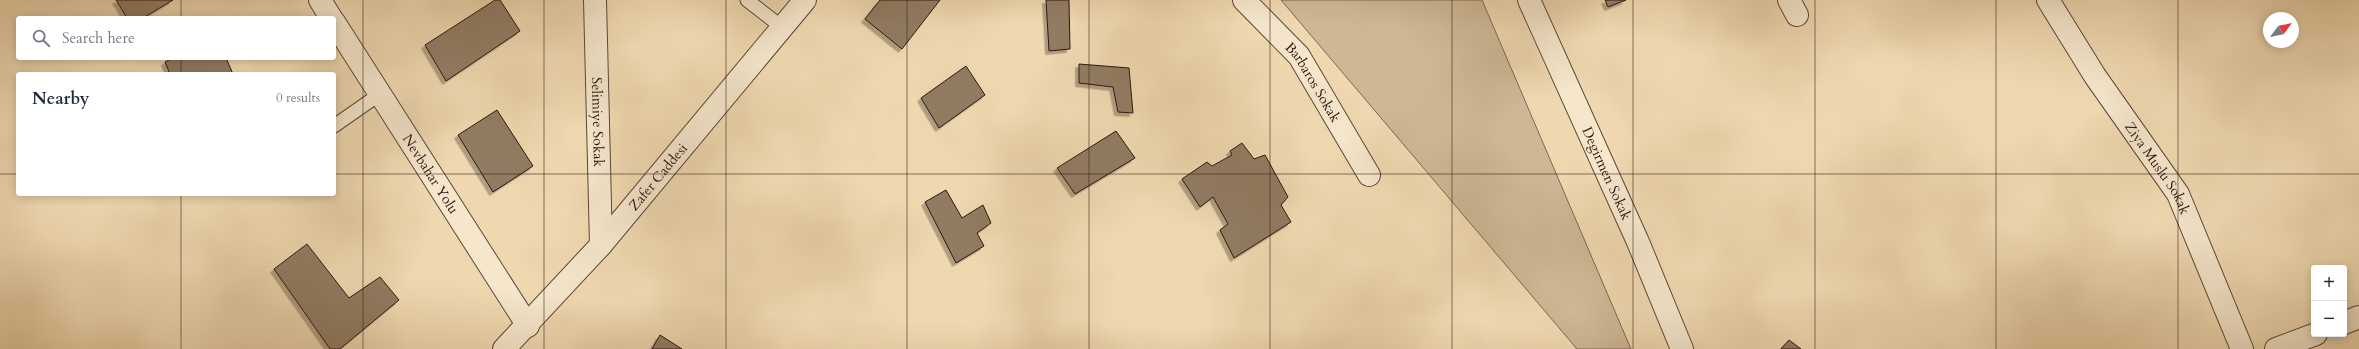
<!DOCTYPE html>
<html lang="en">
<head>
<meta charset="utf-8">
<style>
  body { margin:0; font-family:Cardo,serif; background:#f2f2f3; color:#1f2937 }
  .controls { position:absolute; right:12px; bottom:12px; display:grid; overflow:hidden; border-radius:4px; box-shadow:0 2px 10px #0003 }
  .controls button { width:36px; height:36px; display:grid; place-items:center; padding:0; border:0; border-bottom:1px solid #e0e1e3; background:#fff; color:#1f2937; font:20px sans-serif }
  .compass { position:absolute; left:2263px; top:12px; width:36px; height:36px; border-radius:50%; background:#fff; box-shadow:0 2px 10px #0003; rotate:58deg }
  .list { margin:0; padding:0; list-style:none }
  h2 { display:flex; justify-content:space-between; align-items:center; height:52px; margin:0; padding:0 16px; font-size:17px }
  h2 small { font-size:13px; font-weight:400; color:#747a83 }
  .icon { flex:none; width:22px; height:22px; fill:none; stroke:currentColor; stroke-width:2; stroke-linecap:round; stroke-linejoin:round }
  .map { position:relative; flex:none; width:2359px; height:349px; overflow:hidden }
  .search { position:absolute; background:#fff; box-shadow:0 2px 10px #0003; left:16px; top:16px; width:320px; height:44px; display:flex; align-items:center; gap:10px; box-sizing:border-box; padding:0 14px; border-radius:4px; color:#747a83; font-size:15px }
  .panel { position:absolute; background:#fff; box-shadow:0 2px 10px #0003; left:16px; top:72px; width:320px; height:124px; border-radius:4px }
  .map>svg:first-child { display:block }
  .green { fill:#ceb795; stroke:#7d6752 }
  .building { fill:#917b63; stroke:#2c170f; filter:url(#shadow) }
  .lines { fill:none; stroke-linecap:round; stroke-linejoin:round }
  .service-casing { stroke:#5d4737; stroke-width:15 }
  .minor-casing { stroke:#5d4737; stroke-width:24 }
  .tertiary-casing { stroke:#5d4737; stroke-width:24 }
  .service { stroke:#f5e6cc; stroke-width:13 }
  .minor { stroke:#f5e6cc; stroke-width:22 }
  .tertiary { stroke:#f5e6cc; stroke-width:22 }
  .grid { fill:none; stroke:#2c170f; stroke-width:1; stroke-opacity:0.55 }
  .labels { text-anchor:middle; stroke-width:3.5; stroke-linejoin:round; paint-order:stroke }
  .street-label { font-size:14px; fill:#2c170f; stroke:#f5e6cc }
</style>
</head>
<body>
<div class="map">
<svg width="2359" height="349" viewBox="0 0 2359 349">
  <defs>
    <filter id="shadow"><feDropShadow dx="-3.5" dy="3.5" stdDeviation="0" flood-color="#0004"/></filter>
  </defs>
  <rect width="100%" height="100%" fill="#efd8b0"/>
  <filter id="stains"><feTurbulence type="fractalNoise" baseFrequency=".005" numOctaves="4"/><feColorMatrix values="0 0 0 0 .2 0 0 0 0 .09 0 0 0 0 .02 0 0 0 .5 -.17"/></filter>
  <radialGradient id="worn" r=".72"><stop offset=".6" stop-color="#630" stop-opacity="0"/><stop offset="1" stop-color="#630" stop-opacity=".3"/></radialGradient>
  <polygon class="green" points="1281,0 1482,0 1631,349 1577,349"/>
  <g class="building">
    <polygon points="116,0 173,0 143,18 127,18"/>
    <polygon points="495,0 500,0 520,31 446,81 425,45"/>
    <polygon points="880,0 940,0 902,49 865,19"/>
    <polygon points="1046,0 1069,0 1070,49 1049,51"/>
    <polygon points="1605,0 1626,0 1608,7"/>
    <polygon points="173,58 226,58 233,74 170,74 165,62"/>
    <polygon points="1079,64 1129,68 1133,113 1118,112 1113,87 1079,83"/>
    <polygon points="966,66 985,95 939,128 921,98"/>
    <polygon points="497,110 533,166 493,192 458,135"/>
    <polygon points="1116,131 1135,158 1075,194 1057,168"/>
    <polygon points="1242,143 1254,159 1265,155 1288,197 1281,205 1291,222 1234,258 1220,230 1228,224 1213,197 1200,207 1182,179 1207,162 1212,166 1232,155 1230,151"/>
    <polygon points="946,190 962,218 983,205 991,223 977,233 984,246 956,263 925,202"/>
    <polygon points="307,244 349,298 380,277 399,300 340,349 330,349 274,269"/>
    <polygon points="660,335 682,349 652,349"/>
    <polygon points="1789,340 1801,349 1781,349"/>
  </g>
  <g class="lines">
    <defs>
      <g id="service">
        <polyline points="747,0 783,28"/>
        <polyline points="334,126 380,94"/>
      </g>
      <g id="minor">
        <polyline points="320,0 331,18"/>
        <path id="s1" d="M595,0L601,245"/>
        <path id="s2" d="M1244,0L1299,56L1369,175"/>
        <path id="s3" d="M1529,0L1638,242L1682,349"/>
        <polyline points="1789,0 1797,15"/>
        <path id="s4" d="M2048,0L2095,76L2178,194L2242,349"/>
        <path id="s5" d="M334,22L528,326"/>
        <polyline points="2344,323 2359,317"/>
        <polyline points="2276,349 2316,334"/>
      </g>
      <g id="tertiary">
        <path id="s6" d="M504,349L601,245L805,0"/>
      </g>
    </defs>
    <use href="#service" class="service-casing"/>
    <use href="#minor" class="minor-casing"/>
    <use href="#tertiary" class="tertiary-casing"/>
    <use href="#service" class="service"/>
    <use href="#minor" class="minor"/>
    <use href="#tertiary" class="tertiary"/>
  </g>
  <path class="grid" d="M181,0V18M363,0V349M544,0V349M726,0V349M907,0V349M1089,0V349M1270,0V349M1452,0V349M1633,0V349M1815,0V349M1996,0V349M2178,0V349M181,58V74M0,174H18M334,174H2359M181,194V349"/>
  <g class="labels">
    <g class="street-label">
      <text dy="5" stroke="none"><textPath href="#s2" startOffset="108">Barbaros Sokak</textPath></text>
      <text dy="5" stroke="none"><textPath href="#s1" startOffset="122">Selimiye Sokak</textPath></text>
      <text dy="5" stroke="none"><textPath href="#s4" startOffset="201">Ziya Muslu Sokak</textPath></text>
      <text dy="5" stroke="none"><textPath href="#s5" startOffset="180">Nevbahar Yolu</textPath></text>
      <text dy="5" stroke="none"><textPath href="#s3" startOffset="190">Degirmen Sokak</textPath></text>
      <text dy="5" stroke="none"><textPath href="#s6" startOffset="231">Zafer Caddesi</textPath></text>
    </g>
  </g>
  <rect width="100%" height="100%" filter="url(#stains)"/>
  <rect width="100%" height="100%" fill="url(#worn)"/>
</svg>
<div class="controls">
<button>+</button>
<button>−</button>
</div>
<svg class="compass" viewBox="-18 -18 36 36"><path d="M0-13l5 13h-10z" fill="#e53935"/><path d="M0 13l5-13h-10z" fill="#747a83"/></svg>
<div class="search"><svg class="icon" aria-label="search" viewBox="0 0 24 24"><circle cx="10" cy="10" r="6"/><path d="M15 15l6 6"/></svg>Search here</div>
<section class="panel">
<h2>Nearby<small>0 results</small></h2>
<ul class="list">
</ul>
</section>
</div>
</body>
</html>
